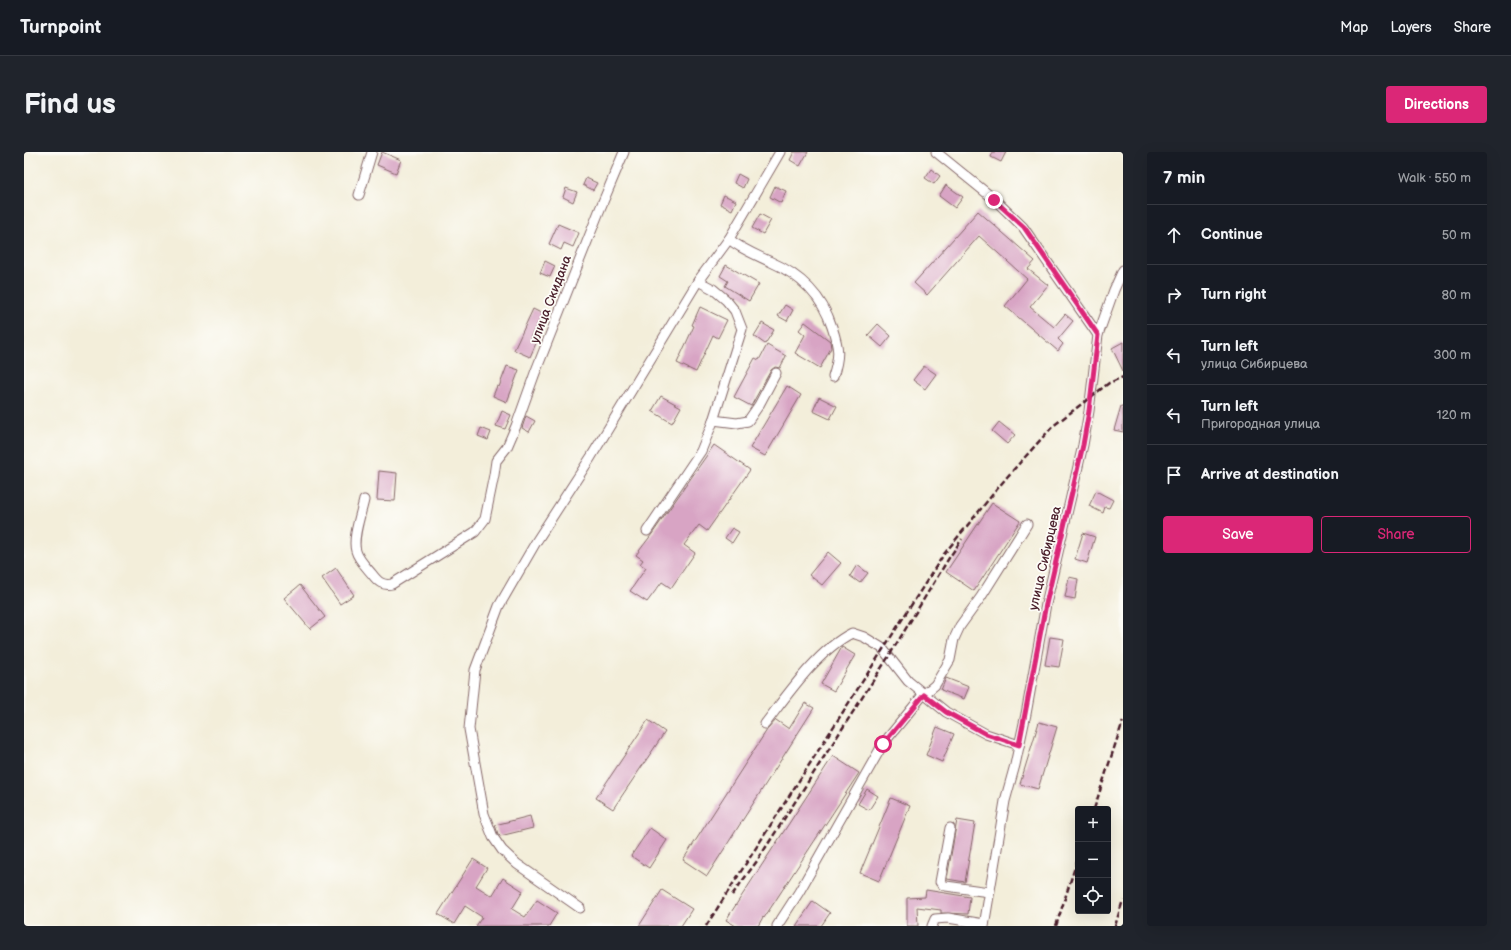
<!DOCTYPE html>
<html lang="en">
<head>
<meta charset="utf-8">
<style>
  body { margin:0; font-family:"Balsamiq Sans",sans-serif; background:#20242c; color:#f1f3f6 }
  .controls { position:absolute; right:12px; bottom:12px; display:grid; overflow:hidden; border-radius:4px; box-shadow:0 4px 16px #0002 }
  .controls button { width:36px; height:36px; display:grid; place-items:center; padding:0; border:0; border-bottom:1px solid #363941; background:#171b24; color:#f1f3f6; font:20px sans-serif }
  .stop { position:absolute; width:12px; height:12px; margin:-9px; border:3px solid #db2777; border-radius:50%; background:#fff }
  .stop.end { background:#db2777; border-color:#fff; box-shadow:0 1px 4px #0008 }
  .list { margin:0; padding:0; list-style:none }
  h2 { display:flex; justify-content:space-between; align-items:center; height:52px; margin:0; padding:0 16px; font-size:17px }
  h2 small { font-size:13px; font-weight:400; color:#9ea1a6 }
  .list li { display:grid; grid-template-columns:26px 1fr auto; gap:12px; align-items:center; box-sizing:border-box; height:60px; padding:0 16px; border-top:1px solid #363941 }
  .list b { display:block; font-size:15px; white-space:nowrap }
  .list p { margin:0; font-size:13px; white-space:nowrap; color:#9ea1a6 }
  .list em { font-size:13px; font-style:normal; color:#9ea1a6 }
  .actions { display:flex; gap:8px; padding:12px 16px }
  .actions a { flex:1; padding:9px 0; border:1px solid #db2777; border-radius:4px; text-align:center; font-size:14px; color:#db2777 }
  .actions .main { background:#db2777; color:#fff }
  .icon { flex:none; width:22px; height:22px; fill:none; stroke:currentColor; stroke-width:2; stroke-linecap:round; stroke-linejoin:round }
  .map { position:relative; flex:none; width:1099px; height:774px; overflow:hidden; border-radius:4px }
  header { display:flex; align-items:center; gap:24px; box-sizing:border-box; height:56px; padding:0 20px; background:#171b24; border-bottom:1px solid #363941 }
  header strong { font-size:19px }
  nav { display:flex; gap:22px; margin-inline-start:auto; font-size:14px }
  .intro { display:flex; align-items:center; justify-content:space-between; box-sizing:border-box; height:96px; padding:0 24px }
  h1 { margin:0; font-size:28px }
  .button { padding:10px 18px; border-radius:4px; background:#db2777; color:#fff; font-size:14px; font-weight:700 }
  main { display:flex; gap:24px; padding:0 24px }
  aside { flex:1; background:#171b24; border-radius:4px; box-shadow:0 4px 16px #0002 }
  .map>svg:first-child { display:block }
  .building { fill:#d8a4c4 }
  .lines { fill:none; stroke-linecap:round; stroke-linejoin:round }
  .minor-casing { stroke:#856768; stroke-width:11 }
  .minor { stroke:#fff; stroke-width:9 }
  .rail { stroke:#4a1f2b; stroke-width:2.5; stroke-dasharray:6 3; stroke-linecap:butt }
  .route { stroke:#db2777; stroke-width:5 }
  .labels { text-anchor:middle; stroke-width:3.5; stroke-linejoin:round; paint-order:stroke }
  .street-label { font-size:13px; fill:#4a1f2b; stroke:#fdfcf7 }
</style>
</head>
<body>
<header>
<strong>Turnpoint</strong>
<nav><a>Map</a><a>Layers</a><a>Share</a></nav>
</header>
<div class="intro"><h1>Find us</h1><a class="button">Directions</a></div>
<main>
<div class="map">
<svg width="1099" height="774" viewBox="0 0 1099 774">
  <rect width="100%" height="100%" fill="#fdfcf7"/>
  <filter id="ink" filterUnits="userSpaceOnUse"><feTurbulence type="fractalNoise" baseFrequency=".025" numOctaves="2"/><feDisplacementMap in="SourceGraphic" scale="8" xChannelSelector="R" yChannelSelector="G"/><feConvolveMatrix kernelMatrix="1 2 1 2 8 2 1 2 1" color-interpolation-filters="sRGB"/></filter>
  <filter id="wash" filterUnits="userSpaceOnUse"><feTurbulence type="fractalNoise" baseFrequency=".012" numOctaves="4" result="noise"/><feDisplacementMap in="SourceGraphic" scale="16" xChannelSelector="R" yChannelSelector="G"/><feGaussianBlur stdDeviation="0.9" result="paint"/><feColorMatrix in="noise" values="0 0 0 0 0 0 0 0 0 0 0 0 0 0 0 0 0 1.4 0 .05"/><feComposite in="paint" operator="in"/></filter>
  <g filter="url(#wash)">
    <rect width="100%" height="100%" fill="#f3eeda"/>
    <g id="blocks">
      <g class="building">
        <polygon points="358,0 377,8 372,21 353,13"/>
        <polygon points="770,0 784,0 776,14 766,8"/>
        <polygon points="969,0 982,0 977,10 967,5"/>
        <polygon points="907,17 916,24 910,32 901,26"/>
        <polygon points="714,22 723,27 719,36 710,31"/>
        <polygon points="562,26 573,31 569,38 559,33"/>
        <polygon points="922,33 939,45 931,56 915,44"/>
        <polygon points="751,34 762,39 757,51 746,45"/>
        <polygon points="542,36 553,40 549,50 539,45"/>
        <polygon points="700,43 712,49 708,58 696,52"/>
        <polygon points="954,59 1011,109 1004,117 1024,133 1006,155 1030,175 1041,162 1049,169 1034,187 1039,192 1034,199 981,154 1003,127 955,84 903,143 890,131"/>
        <polygon points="736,62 747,68 739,82 728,76"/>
        <polygon points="534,72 555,81 549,95 540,91 537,98 525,92"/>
        <polygon points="521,109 531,114 526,125 516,121"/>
        <polygon points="702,113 735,132 725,149 701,134 704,129 696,124"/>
        <polygon points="761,153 769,158 763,169 754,164"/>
        <polygon points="676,155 703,168 694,186 689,183 672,220 653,211 670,174 668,173"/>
        <polygon points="509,157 519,162 506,186 513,189 506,205 490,198"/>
        <polygon points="781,170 806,189 807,196 796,216 771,201 781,183 775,178"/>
        <polygon points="738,171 750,178 741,192 730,184"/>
        <polygon points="854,172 867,184 858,195 844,183"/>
        <polygon points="1099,190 1099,219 1088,196"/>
        <polygon points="743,193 762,204 756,216 751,215 747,218 727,254 710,245 731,206 735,208"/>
        <polygon points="483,214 495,218 483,250 469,244 473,234 475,235"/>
        <polygon points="900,214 912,222 901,237 889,228"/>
        <polygon points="763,234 777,243 741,304 726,296"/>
        <polygon points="637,244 657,255 648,271 628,259"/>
        <polygon points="795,245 813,254 806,267 789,259"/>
        <polygon points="1097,254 1099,254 1099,280 1090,278"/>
        <polygon points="478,259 487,263 481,277 472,274"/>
        <polygon points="502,264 511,269 505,280 498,276"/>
        <polygon points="975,270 991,283 983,292 968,279"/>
        <polygon points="457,276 467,280 464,288 454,284"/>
        <polygon points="690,293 726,318 683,379 675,373 660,393 671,401 647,436 638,430 623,450 606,439 622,416 616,412 619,408 612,403 628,382"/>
        <polygon points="355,319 373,321 371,349 353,348"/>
        <polygon points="1072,339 1089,348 1085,356 1081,355 1079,361 1065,354"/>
        <polygon points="968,351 996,369 950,439 922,420"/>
        <polygon points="708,376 715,380 708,391 701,386"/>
        <polygon points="1059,381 1071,385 1063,411 1051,407"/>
        <polygon points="804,400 817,411 798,433 785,423"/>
        <polygon points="833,413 844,421 836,431 826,424"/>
        <polygon points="312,416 330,443 316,452 298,426"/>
        <polygon points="1045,425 1054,427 1051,447 1041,445"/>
        <polygon points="276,433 301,465 286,477 260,446"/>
        <polygon points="1026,485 1040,487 1035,515 1021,513"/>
        <polygon points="818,495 831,503 810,539 797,532"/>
        <polygon points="922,526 945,535 940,547 917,538"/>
        <polygon points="781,551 790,556 683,724 659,708 743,578 752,568 765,577"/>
        <polygon points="624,568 641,580 589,657 572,646"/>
        <polygon points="1015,570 1033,575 1014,637 996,632"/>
        <polygon points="913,575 930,582 918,610 902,603"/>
        <polygon points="809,604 835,621 740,766 739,765 734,774 712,774 702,768"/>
        <polygon points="843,637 854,644 845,658 834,652"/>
        <polygon points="867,646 886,654 855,729 836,721"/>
        <polygon points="506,664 509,676 476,684 474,682 471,673"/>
        <polygon points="933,668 951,671 941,730 923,727"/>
        <polygon points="626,676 643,688 625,716 607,704"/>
        <polygon points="449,707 463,716 452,734 468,744 479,726 499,739 488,757 501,765 513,748 533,761 525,774 452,774 458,765 441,754 430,772 414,762"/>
        <polygon points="638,738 668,757 657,774 615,774"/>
        <polygon points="902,738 946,745 944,762 917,761 917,758 893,755 894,774 883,774 883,746 901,745"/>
        <polygon points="789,749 806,761 797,774 772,774"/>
      </g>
    </g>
  </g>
  <g filter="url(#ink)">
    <use href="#blocks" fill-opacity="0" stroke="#856768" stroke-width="1"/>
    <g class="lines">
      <defs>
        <g id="minor">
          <polyline points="912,0 970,47 999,75 1074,183"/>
          <polyline points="335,43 348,0"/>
          <path d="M705,87C717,97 730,102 745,109C775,122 798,143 808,175C815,196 816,203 809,225"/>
          <polyline points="689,268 713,271 724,269 735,253 752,221"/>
          <path d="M340,348C337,362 328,386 332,399C334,407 343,416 348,422C354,430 359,434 368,432L451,380L461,367L470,323L472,309L483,295L492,274L511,221L576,57L600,0"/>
          <polyline points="623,379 677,299 688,272 718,177 711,159 702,148 689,137 674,129"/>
          <path d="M741,572C764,542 794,498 828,481L840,485L858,496L884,529L922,560L962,582L995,593"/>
          <polyline points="926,676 916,730 919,733 922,734 965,740"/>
          <polyline points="556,756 493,712 478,698 469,685 460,662 445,577 451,518 475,454 512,390 567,305 674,129 705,87 756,0"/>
          <polyline points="753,774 775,740 859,592 899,543 911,533 926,508 930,487 936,474 957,445 1003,372"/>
          <polyline points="908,774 911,767 924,766 960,772"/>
          <polyline points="960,774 981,649 991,613 1002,562 1022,452 1059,293 1065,259 1074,183 1090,138 1099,118"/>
        </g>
      </defs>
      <use href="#minor" class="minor-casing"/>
      <use href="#minor" class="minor"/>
      <g class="rail">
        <polyline points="1070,657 1099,569"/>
        <polyline points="708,743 733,709 865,504 925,406 938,387"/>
        <polyline points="682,774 920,402 983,325 1029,274 1085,231 1099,225"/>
        <polyline points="1032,774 1054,706"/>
        <polyline points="1091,774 1099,748"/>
      </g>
    </g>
  </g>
  <g class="lines" filter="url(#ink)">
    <polyline class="route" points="859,592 900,543 922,560 962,582 995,593 1022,452 1059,293 1065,259 1074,183 1000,75 970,48"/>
  </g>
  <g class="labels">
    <g class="street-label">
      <text transform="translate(526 147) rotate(-69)" y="5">улица Скидана</text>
      <text transform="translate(1020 406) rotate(-77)" y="5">улица Сибирцева</text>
    </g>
  </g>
</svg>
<div class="controls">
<button>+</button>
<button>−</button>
<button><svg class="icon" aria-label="locate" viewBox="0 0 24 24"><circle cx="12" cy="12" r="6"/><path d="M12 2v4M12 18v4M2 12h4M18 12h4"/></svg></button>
</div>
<div class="stop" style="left:859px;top:592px"></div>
<div class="stop end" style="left:970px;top:48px"></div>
</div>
<aside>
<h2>7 min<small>Walk · 550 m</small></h2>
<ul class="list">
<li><svg class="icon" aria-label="ahead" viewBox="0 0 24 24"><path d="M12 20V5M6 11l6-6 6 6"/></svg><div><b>Continue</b></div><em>50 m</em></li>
<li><svg class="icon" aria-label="right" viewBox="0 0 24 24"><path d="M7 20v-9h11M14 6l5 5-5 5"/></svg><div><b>Turn right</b></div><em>80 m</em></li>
<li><svg class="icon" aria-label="left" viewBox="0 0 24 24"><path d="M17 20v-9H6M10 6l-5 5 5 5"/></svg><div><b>Turn left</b><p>улица Сибирцева</p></div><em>300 m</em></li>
<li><svg class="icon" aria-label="left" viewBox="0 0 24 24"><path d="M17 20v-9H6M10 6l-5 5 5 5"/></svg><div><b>Turn left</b><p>Пригородная улица</p></div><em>120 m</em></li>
<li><svg class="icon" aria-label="arrive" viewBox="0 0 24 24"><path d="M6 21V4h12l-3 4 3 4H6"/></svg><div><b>Arrive at destination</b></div></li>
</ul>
<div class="actions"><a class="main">Save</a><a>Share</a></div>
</aside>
</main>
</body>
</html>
